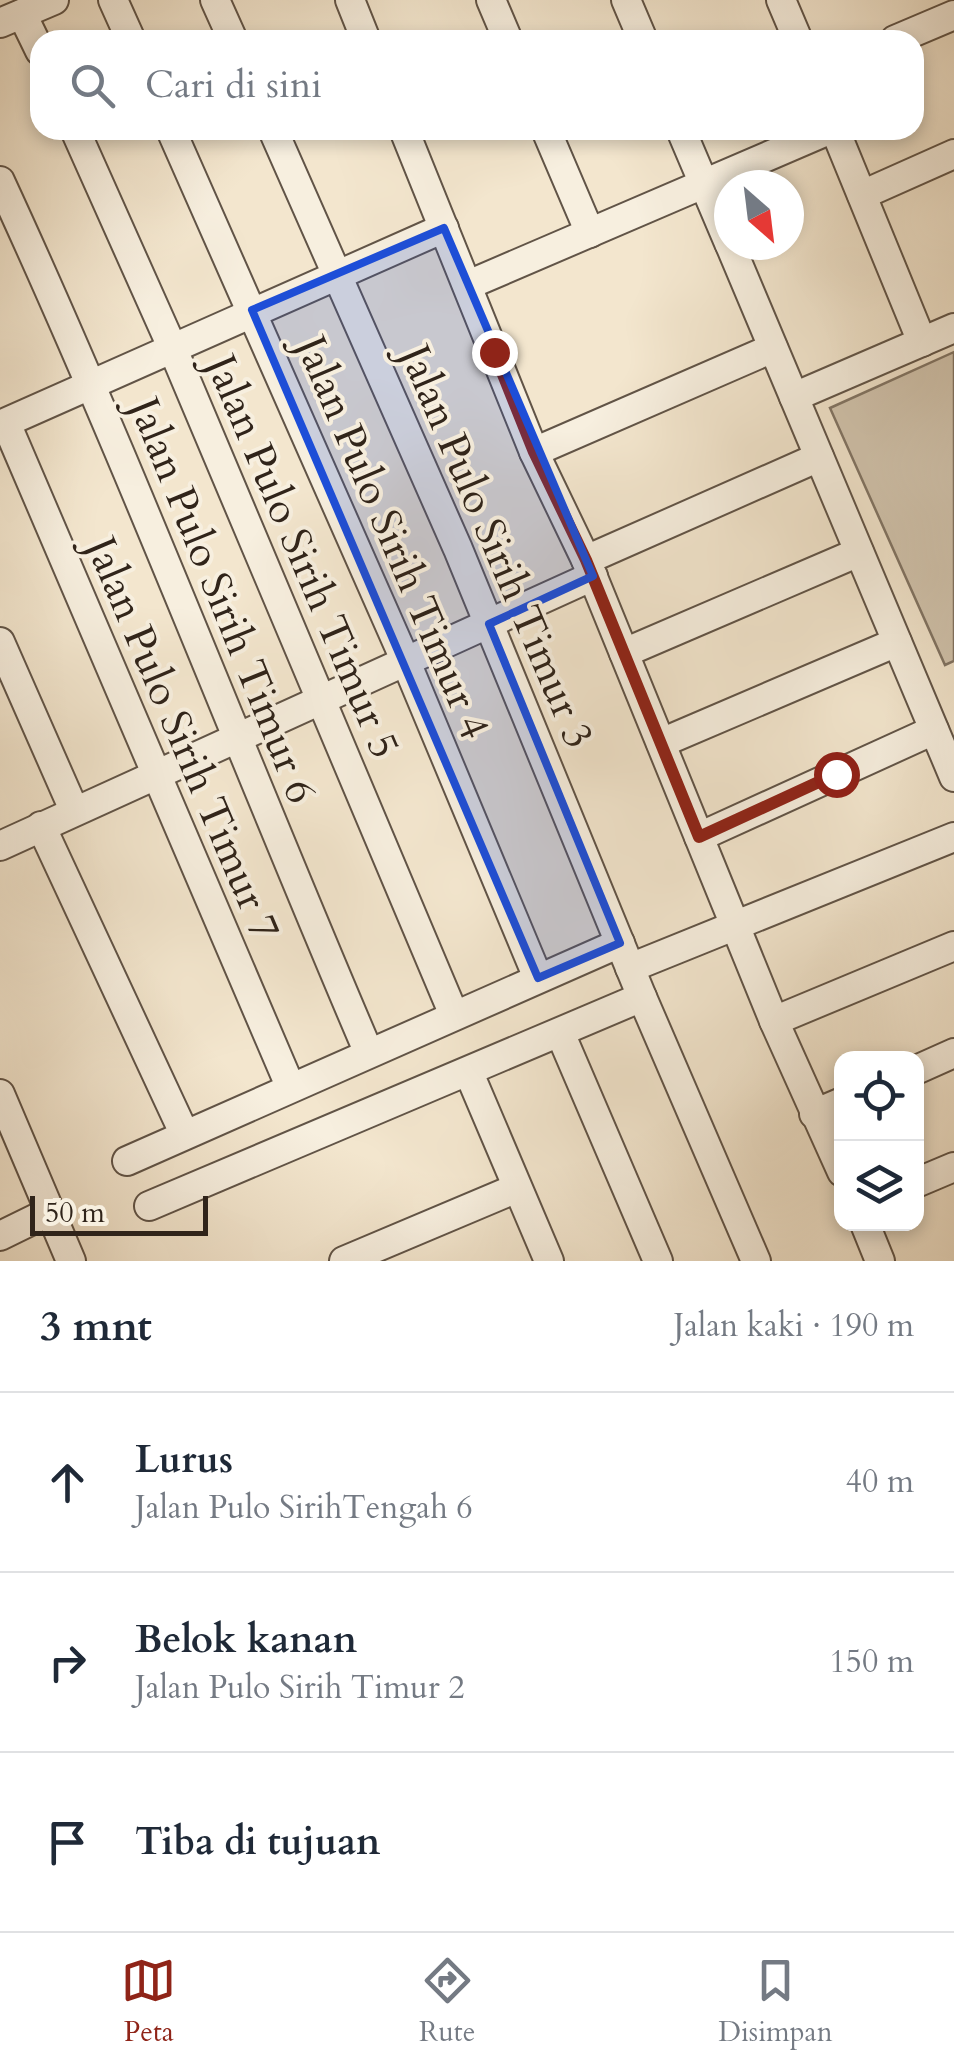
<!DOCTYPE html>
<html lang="id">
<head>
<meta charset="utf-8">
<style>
  body { margin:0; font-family:Cardo,serif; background:#f6f6f7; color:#1f2937 }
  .controls { position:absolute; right:30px; bottom:30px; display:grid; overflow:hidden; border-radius:20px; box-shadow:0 5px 15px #0003 }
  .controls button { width:90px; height:90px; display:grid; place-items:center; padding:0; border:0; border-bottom:2px solid #e0e1e3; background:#fff; color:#1f2937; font:50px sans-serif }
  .compass { position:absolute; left:714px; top:170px; width:90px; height:90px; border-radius:50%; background:#fff; box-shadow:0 5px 15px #0003; rotate:152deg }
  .scale { position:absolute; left:30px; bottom:25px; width:178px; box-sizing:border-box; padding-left:10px; border:5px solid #30241a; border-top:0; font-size:28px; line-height:35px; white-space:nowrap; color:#30241a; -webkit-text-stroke:8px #f7efdf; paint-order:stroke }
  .stop { position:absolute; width:30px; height:30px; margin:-22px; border:8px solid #8f2418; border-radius:50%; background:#fff }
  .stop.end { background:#8f2418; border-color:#fff; box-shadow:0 2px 10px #0008 }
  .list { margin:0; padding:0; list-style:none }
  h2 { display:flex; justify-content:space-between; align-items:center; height:130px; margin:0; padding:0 40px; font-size:42px }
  h2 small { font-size:32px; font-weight:400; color:#747a83 }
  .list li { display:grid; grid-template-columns:65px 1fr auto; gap:30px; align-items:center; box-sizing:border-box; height:180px; padding:0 40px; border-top:2px solid #e0e1e3 }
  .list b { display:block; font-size:38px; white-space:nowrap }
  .list p { margin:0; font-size:32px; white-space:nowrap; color:#747a83 }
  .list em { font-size:32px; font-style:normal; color:#747a83 }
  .icon { flex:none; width:55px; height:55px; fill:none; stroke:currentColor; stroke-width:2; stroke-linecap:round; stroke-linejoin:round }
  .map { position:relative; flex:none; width:954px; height:1261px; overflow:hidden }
  .search { position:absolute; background:#fff; box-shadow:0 5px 15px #0003; left:30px; right:30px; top:30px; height:110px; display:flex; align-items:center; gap:25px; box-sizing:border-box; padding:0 35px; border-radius:30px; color:#747a83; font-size:38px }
  .sheet { height:670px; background:#fff }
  nav { display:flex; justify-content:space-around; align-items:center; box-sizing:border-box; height:140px; border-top:2px solid #e0e1e3; background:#fff; font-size:28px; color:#747a83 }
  nav a { display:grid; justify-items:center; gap:5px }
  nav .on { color:#8f2418 }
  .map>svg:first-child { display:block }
  .green { fill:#d2c5af; stroke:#817464; stroke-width:2.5 }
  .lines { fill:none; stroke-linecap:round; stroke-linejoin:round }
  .minor-casing { stroke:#615447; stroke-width:32 }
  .minor { stroke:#f7efdf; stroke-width:28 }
  .route { stroke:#8f2418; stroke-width:12 }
  .marked { fill:#1d4ed8; fill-opacity:0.2; stroke:#1d4ed8; stroke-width:8; stroke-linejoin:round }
  .labels { text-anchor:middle; stroke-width:8; stroke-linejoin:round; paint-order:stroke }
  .street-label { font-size:42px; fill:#30241a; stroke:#f7efdf }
</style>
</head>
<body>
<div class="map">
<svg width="954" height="1261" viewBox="0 0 954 1261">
  <rect width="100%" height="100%" fill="#f3e6ce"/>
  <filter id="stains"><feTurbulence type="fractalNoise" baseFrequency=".002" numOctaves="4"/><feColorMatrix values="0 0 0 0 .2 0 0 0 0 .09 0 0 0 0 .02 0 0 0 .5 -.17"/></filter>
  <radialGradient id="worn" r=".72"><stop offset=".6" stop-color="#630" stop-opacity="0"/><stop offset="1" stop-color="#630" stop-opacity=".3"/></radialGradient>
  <polygon class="green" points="954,352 954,661 945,665 830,408"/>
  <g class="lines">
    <defs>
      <g id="minor">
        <polyline points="113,0 131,40"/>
        <polyline points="215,0 233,40"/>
        <polyline points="350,0 366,40"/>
        <polyline points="491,0 508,40"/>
        <polyline points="626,0 643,40"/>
        <polyline points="781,0 798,40"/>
        <polyline points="22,14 40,51"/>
        <polyline points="0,23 54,0"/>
        <polyline points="895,40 954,15"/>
        <polyline points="75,130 172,347 454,1015"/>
        <polyline points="171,130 406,662 538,978"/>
        <polyline points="273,130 458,549 642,997 756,1261"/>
        <polyline points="404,130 534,452 586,560 774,1021 842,1172"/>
        <polyline points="546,130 590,233"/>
        <polyline points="681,130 729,243"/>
        <polyline points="835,130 922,342"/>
        <path d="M0,181C132,467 244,762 368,1051"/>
        <polyline points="862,195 954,154"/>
        <polyline points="730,245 954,777"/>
        <polyline points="468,285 829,130"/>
        <polyline points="794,397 954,328"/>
        <polyline points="6,423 290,1086"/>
        <polyline points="0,425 444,228"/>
        <polyline points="534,452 773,348"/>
        <polyline points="586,560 819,457"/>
        <polyline points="0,642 74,810"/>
        <polyline points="624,653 859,552"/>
        <polyline points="661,743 897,642"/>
        <polyline points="41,826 184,1133"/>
        <polyline points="699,837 934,730"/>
        <polyline points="0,846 593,576"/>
        <polyline points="630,968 954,837"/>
        <polyline points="774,1021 954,946"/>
        <polyline points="561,1035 658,1261"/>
        <polyline points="916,1070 954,1053"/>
        <polyline points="469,1073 549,1261"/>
        <polyline points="0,1094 71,1261"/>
        <polyline points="814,1114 842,1102"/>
        <polyline points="127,1161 620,943"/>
        <polyline points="916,1183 954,1167"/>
        <polyline points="149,1206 642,997"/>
        <polyline points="865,1224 880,1261"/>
        <polyline points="0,1236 51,1211"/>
        <polyline points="344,1261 517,1188"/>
      </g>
    </defs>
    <use href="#minor" class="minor-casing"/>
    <use href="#minor" class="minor"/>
  </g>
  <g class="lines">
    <polyline class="route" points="494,352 534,452 586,560 699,837 836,774"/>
  </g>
  <path class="marked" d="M444,228L593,576L489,624L620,943L538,978L252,310Z"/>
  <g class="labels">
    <g class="street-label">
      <text transform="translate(394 537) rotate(67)" y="15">Jalan Pulo Sirih Timur 4</text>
      <text transform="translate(498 546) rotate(67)" y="15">Jalan Pulo Sirih Timur 3</text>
      <text transform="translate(304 556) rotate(67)" y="15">Jalan Pulo Sirih Timur 5</text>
      <text transform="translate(224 600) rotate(68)" y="15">Jalan Pulo Sirih Timur 6</text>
      <text transform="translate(184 738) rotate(67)" y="15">Jalan Pulo Sirih Timur 7</text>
    </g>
  </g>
  <rect width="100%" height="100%" filter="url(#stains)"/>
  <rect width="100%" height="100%" fill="url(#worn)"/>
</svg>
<div class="controls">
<button><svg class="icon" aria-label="locate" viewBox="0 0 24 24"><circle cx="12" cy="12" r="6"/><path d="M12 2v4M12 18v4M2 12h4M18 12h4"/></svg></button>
<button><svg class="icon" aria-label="layers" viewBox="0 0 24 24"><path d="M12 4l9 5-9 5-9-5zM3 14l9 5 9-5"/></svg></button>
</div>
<svg class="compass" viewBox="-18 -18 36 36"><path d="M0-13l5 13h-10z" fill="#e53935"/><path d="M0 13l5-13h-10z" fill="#747a83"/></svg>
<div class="scale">50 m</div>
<div class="stop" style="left:836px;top:774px"></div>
<div class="stop end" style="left:494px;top:352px"></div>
<div class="search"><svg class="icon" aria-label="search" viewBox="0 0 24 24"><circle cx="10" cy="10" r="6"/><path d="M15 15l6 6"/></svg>Cari di sini</div>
</div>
<section class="sheet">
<h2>3 mnt<small>Jalan kaki · 190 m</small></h2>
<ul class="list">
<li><svg class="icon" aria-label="ahead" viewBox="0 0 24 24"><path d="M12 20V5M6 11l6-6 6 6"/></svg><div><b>Lurus</b><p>Jalan Pulo SirihTengah 6</p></div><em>40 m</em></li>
<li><svg class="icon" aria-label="right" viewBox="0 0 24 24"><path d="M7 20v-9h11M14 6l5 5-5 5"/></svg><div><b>Belok kanan</b><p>Jalan Pulo Sirih Timur 2</p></div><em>150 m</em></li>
<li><svg class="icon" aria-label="arrive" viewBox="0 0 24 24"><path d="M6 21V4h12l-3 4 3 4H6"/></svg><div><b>Tiba di tujuan</b></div></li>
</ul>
</section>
<nav>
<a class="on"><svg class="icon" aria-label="map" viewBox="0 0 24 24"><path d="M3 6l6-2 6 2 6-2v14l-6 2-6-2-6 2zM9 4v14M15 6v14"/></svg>Peta</a>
<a><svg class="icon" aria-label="directions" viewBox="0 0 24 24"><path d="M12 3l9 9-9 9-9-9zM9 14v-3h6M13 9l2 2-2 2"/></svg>Rute</a>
<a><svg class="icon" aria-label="saved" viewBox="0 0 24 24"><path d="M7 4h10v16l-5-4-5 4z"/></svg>Disimpan</a>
</nav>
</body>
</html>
